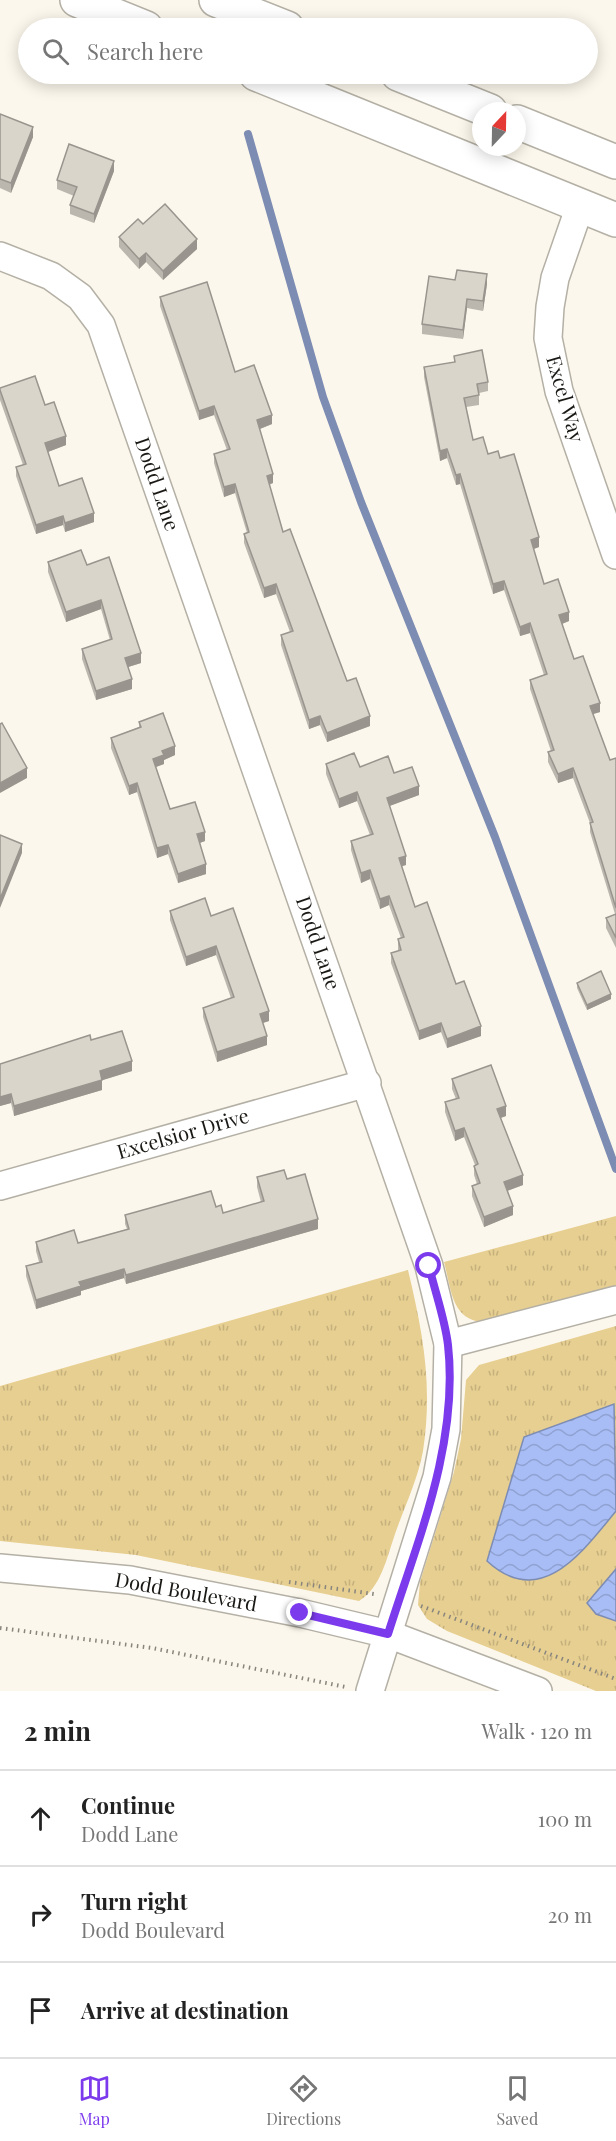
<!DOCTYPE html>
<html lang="en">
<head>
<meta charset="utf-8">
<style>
  body { margin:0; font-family:"Playfair Display",serif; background:#f2f2f2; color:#222 }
  .compass { position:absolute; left:472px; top:102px; width:54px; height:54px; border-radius:50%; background:#fff; box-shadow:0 3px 15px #0003; rotate:22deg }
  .stop { position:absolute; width:18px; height:18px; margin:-14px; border:4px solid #7c3aed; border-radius:50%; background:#fff }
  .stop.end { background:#7c3aed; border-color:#fff; box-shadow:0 2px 6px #0008 }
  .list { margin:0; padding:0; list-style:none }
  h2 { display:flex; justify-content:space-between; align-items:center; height:78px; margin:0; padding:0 24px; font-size:26px }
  h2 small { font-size:20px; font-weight:400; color:#767676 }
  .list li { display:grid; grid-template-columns:39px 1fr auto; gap:18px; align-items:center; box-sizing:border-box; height:96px; padding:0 24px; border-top:2px solid #e0e0e0 }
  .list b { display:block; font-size:22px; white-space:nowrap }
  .list p { margin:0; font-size:20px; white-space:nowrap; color:#767676 }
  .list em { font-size:20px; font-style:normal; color:#767676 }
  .icon { flex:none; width:33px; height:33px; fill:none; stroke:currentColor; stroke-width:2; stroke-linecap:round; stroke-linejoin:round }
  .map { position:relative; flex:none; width:616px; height:1691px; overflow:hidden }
  .search { position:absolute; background:#fff; box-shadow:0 3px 15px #0003; left:18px; right:18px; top:18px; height:66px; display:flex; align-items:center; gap:15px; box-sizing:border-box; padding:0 21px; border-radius:33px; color:#767676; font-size:22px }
  .sheet { height:366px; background:#fff }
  nav { display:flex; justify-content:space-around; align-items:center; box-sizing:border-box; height:84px; border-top:2px solid #e0e0e0; background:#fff; font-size:16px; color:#767676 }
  nav a { display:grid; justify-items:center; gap:3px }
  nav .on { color:#7c3aed }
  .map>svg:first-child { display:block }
  .grass { fill:url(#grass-tufts) }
  .water { fill:url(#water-waves); stroke:#7d8cb2; stroke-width:1.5 }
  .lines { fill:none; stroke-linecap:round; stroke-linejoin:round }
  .stream { stroke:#7d8cb2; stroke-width:8 }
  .minor-casing { stroke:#b4b0a5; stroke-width:30 }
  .major-casing { stroke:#b4b0a5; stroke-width:36 }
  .path { stroke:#88857d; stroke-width:4; stroke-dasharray:1.5 4.5; stroke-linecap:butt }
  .minor { stroke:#fff; stroke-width:27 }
  .major { stroke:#fff; stroke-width:33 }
  .wall { fill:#bbb7af }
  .shaded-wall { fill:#99958e }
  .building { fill:#dad5cb; stroke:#99958e; stroke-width:1.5 }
  .route { stroke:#7c3aed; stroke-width:8 }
  .labels { text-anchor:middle; stroke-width:4.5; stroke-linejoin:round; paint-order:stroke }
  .street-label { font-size:20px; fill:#1a1915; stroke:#fff }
</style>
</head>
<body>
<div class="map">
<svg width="616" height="1691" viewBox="0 0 616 1691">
  <defs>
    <pattern id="grass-tufts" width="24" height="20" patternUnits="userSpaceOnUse" patternTransform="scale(1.5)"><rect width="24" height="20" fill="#e7cf91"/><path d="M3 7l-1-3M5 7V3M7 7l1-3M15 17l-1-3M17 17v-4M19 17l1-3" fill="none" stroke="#c6b17c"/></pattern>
    <pattern id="water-waves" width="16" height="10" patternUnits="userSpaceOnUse" patternTransform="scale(1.5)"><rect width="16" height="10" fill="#a8bdf6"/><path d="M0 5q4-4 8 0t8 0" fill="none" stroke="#90a2d2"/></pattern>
  </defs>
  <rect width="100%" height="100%" fill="#fcf7ec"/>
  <g class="grass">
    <path d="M616,1216V1287L483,1322C451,1320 451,1287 444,1262Z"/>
    <path d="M408,1270C423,1333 433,1385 423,1451C418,1479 404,1508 395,1534C387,1557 381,1588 359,1601L136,1555L0,1541V1386Z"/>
    <polygon points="616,1326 616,1691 596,1691 447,1631 427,1619 418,1605 420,1582 454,1472 461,1439 466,1380 479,1365"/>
  </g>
  <g class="water">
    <path d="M614,1404L616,1511C583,1551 541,1611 487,1561L524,1437Z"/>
    <polygon points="616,1569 616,1621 596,1614 587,1603"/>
  </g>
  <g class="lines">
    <polyline class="stream" points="248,134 323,397 361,502 495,837 616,1169"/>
    <defs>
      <g id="minor">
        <polyline points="580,206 555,278 550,307 548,338 559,391 616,555"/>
        <polyline points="0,256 51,276 80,297 101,325 429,1266 448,1344 446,1429 437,1477 370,1691"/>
        <polyline points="0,1186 367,1083"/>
        <polyline points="448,1344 616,1300"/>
        <polyline points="0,1568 130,1580 300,1613 388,1634 538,1691"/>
      </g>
      <g id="major">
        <polyline points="77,0 146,28"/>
        <polyline points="216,0 287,28"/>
        <polyline points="256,74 616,220"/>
        <polyline points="398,74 490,111"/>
        <polyline points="517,122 616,162"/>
      </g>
    </defs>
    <use href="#minor" class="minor-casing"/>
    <use href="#major" class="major-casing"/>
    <g class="path">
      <polyline points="289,1582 374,1594"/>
      <polyline points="421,1606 616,1679"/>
      <polyline points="0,1628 152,1648 346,1687"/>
    </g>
    <use href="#minor" class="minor"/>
    <use href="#major" class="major"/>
  </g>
  <g class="wall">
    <polygon points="0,114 33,137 11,193 0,188"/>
    <polygon points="114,171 94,223 70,214 70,205 74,196 57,189 57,180"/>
    <polygon points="143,224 197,249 163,280 146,262 139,269 119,247 119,237"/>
    <polygon points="455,280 487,284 483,311 467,308 463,339 422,334 422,324"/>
    <polygon points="160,297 235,372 272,424 260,429 273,483 269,485 283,532 347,681 370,726 327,742 320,725 309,729 281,645 281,635 290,632 276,594 264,598 244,543 244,534 247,533 235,493 224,497 214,463 214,454 227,450 214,415 199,420 160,306"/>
    <polygon points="454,356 488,382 488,391 479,393 479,405 466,407 473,440 488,454 500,458 539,547 533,549 544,584 569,621 562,624 574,659 600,712 593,714 610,760 616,758 616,948 606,928 606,918 615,914 590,832 590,823 573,778 558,783 548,762 548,752 551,751 530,689 530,680 544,675 530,633 520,636 504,590 493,594 460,484 456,485 447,458 440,461 424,377 424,367 454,362"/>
    <polygon points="0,388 45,405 66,445 48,452 59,486 94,522 65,532 63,525 36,534 16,476 16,467 23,465 0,400"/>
    <polygon points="48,562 87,565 141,663 128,667 132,689 96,700 82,659 82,649 110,640 101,609 66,622 48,572"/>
    <polygon points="139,722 175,755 164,760 164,764 156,767 170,809 205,841 199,843 206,874 178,883 168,854 157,858 137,792 129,795 111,748 111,738 139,727"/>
    <polygon points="326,764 360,767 394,773 419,795 389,806 406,865 402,866 415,907 456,984 481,1036 447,1048 441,1032 419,1040 391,963 391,953 398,951 398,939 401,938 389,905 380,909 370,879 361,883 351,850 351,841 370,835 357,801 339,808 326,774"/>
    <polygon points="170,911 211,916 269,1021 262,1023 267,1045 217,1062 203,1017 203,1008 231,998 216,955 186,966 170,920"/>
    <polygon points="577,983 611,999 587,1010 577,988"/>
    <polygon points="91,1040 132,1071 102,1080 102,1090 14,1116 11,1103 0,1106 0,1064"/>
    <polygon points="452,1079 506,1116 501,1118 523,1185 507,1191 513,1215 484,1227 472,1196 472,1186 477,1184 474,1175 474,1166 475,1165 464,1137 455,1141 445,1112 445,1102 456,1099 452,1089"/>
    <polygon points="257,1177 287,1179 318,1229 126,1284 124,1278 81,1291 81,1295 36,1309 26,1276 26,1266 39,1262 36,1251 36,1242 78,1243 127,1229 125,1224 125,1215 216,1207 223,1213 261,1202 257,1187"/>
  </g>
  <g class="shaded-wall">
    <polygon points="33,127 33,137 11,193 11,183"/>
    <polygon points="114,161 114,171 94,223 94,214"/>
    <polygon points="197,239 197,249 163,280 163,271"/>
    <polygon points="146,253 146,262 139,269 139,259"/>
    <polygon points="487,274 487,284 483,311 483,301"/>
    <polygon points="467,299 467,308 463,339 463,330"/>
    <polygon points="214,406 214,415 199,420 199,411"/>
    <polygon points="272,415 272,424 257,430 257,420"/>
    <polygon points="66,436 66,445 45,453 45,443"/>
    <polygon points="447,449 447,458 440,461 440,451"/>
    <polygon points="273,474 273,483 267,485 267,476"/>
    <polygon points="460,474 460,484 456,485 456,475"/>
    <polygon points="235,484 235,493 224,497 224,487"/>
    <polygon points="94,513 94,522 65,532 65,523"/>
    <polygon points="63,516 63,525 36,534 36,525"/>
    <polygon points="539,537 539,547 531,550 531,540"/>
    <polygon points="504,581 504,590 493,594 493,584"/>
    <polygon points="276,584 276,594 264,598 264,588"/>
    <polygon points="101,600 101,609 66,622 66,612"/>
    <polygon points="569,612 569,621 559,625 559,615"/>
    <polygon points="530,623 530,633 520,636 520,627"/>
    <polygon points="141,653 141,663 125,668 125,658"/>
    <polygon points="132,679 132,689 96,700 96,691"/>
    <polygon points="600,703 600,712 590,715 590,706"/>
    <polygon points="320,716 320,725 309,729 309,720"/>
    <polygon points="370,716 370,726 327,742 327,733"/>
    <polygon points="175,746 175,755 164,760 164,764 153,768 153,759 162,751"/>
    <polygon points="27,768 27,778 0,793 0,783"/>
    <polygon points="573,768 573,778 558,783 558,774"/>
    <polygon points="137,783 137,792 129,795 129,786"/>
    <polygon points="419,786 419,795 387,807 387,798"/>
    <polygon points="357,792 357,801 339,808 339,799"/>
    <polygon points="205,832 205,841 197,844 197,834"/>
    <polygon points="22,844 22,853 0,908 0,899"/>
    <polygon points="168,845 168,854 157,858 157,848"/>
    <polygon points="406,856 406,865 399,867 399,858"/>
    <polygon points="206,864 206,874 178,883 178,874"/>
    <polygon points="370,870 370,879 361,883 361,873"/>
    <polygon points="389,896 389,905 380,909 380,899"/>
    <polygon points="216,946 216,955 186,966 186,957"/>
    <polygon points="611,994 611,999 587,1010 587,1005"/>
    <polygon points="269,1011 269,1021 260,1024 260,1014"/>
    <polygon points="441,1023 441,1032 419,1040 419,1031"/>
    <polygon points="481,1026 481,1036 447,1048 447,1039"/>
    <polygon points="267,1036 267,1045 217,1062 217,1052"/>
    <polygon points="132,1061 132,1071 100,1081 100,1071"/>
    <polygon points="102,1080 102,1090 14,1116 14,1106"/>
    <polygon points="11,1094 11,1103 0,1106 0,1097"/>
    <polygon points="506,1106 506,1116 497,1119 497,1109"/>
    <polygon points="464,1128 464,1137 455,1141 455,1131"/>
    <polygon points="523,1175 523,1185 504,1192 504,1182"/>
    <polygon points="513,1206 513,1215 484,1227 484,1217"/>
    <polygon points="318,1219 318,1229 126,1284 126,1275"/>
    <polygon points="124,1269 124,1278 81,1291 81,1295 36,1309 36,1300 79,1282"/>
  </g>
  <g class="building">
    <polygon points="0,114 33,127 11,183 0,179"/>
    <polygon points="69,144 114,161 94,214 70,205 77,187 57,180"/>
    <polygon points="165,204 197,239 163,271 146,253 139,259 119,237 138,219 143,224"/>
    <polygon points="457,270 487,274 483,301 467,299 463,330 422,324 429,276 455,280"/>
    <polygon points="207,282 235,372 254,365 272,415 257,420 273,474 267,476 283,532 290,529 347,681 356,678 370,716 327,733 320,716 309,720 281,635 293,631 276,584 264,588 244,534 249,532 235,484 224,487 214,454 230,449 214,406 199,411 160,297"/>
    <polygon points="482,350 488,382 477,384 479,395 464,398 473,440 483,437 488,454 498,451 500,458 514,454 539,537 531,540 544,584 558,579 569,612 559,615 574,659 583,656 600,703 590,706 610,760 616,758 616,908 590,823 593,822 573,768 558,774 548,752 554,750 530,680 547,674 530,623 520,627 504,581 493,584 460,474 456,475 447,449 440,451 424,367 455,362 454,356"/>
    <polygon points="35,376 45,405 54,402 66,436 45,443 59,486 82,478 94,513 65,523 63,516 36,525 16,467 26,464 0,390 0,388"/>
    <polygon points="81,550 87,565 109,557 141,653 125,658 132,679 96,691 82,649 112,639 101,600 66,612 48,562"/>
    <polygon points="163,713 175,746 162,751 164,755 153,759 170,809 195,802 205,832 197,834 206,864 178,874 168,845 157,848 137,783 129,786 111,738 141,727 139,722"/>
    <polygon points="2,723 27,768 0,783 0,724"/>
    <polygon points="354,753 360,767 388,756 394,773 412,767 419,786 387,798 406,856 399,858 415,907 427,902 456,984 464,981 481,1026 447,1039 441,1023 419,1031 391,953 401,950 398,939 404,937 389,896 380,899 370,870 361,873 351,841 373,834 357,792 339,799 326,764"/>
    <polygon points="0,835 22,844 0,899"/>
    <polygon points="205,898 211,916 233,908 269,1011 260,1014 267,1036 217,1052 203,1008 234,997 216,946 186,957 170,911"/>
    <polygon points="616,914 616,938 606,918"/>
    <polygon points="601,971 611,994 587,1005 577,983"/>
    <polygon points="122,1031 132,1061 100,1071 102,1080 14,1106 11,1094 0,1097 0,1064 90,1035 91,1040"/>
    <polygon points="491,1065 506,1106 497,1109 523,1175 504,1182 513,1206 484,1217 472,1186 480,1183 474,1166 478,1164 464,1128 455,1131 445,1102 459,1098 452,1079"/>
    <polygon points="284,1170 287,1179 305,1174 318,1219 126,1275 124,1269 79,1282 81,1286 36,1300 26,1266 42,1262 36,1242 74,1230 78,1243 129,1229 125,1215 211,1191 216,1207 221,1205 223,1213 264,1201 257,1177"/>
  </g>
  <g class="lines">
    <path class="route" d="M300,1613L388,1634C417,1542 459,1444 448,1345C445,1319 435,1292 429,1266"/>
  </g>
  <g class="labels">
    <g class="street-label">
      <text transform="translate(565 399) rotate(74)" y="7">Excel Way</text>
      <text transform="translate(157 484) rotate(71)" y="7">Dodd Lane</text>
      <text transform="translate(318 943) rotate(71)" y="7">Dodd Lane</text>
      <text transform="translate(183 1134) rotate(-16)" y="7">Excelsior Drive</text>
      <text transform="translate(186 1592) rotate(10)" y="7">Dodd Boulevard</text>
    </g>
  </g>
</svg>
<svg class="compass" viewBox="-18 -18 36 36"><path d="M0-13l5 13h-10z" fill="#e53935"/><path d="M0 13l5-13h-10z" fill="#767676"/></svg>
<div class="stop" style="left:429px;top:1266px"></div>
<div class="stop end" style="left:300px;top:1613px"></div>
<div class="search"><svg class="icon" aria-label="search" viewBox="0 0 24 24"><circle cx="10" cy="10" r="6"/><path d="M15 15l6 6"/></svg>Search here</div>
</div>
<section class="sheet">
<h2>2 min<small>Walk · 120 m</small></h2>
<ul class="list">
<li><svg class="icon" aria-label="ahead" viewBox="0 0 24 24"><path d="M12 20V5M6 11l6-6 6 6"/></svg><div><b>Continue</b><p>Dodd Lane</p></div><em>100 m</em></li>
<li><svg class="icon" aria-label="right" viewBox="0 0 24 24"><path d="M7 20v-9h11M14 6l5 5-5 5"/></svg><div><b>Turn right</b><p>Dodd Boulevard</p></div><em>20 m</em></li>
<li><svg class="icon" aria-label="arrive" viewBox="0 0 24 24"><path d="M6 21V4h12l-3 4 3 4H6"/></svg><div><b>Arrive at destination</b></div></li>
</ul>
</section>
<nav>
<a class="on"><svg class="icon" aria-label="map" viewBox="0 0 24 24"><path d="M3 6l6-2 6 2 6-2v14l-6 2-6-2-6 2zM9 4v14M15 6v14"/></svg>Map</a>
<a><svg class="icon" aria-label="directions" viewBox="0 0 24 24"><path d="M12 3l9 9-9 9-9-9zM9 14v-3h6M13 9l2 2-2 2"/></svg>Directions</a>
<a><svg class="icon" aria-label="saved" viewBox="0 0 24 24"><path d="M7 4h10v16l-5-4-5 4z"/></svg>Saved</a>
</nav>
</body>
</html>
